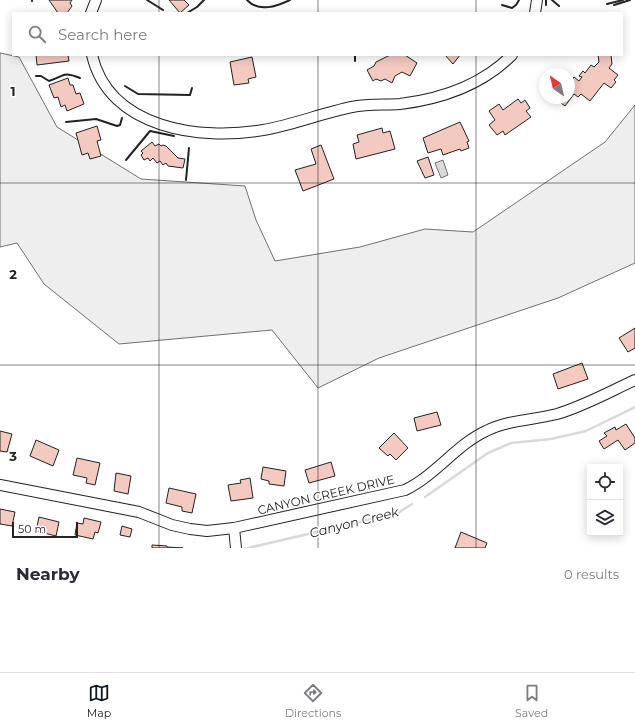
<!DOCTYPE html>
<html lang="en">
<head>
<meta charset="utf-8">
<style>
  body { margin:0; font-family:Montserrat,sans-serif; background:#f7f7f7; color:#2b2b33 }
  .controls { position:absolute; right:12px; bottom:12px; display:grid; overflow:hidden; border-radius:0px; box-shadow:0 2px 10px #0003 }
  .controls button { width:36px; height:36px; display:grid; place-items:center; padding:0; border:0; border-bottom:1px solid #e1e1e2; background:#fff; color:#2b2b33; font:20px sans-serif }
  .compass { position:absolute; left:539px; top:68px; width:36px; height:36px; border-radius:50%; background:#fff; box-shadow:0 2px 10px #0003; rotate:326deg }
  .scale { position:absolute; left:12px; bottom:10px; width:66px; box-sizing:border-box; padding-left:4px; border:2px solid #222; border-top:0; font-size:11px; line-height:14px; white-space:nowrap; color:#222; -webkit-text-stroke:3px #fff; paint-order:stroke }
  .list { margin:0; padding:0; list-style:none }
  h2 { display:flex; justify-content:space-between; align-items:center; height:52px; margin:0; padding:0 16px; font-size:17px }
  h2 small { font-size:13px; font-weight:400; color:#7c7c81 }
  .icon { flex:none; width:22px; height:22px; fill:none; stroke:currentColor; stroke-width:2; stroke-linecap:round; stroke-linejoin:round }
  .map { position:relative; flex:none; width:635px; height:548px; overflow:hidden }
  .search { position:absolute; background:#fff; box-shadow:0 2px 10px #0003; left:12px; right:12px; top:12px; height:44px; display:flex; align-items:center; gap:10px; box-sizing:border-box; padding:0 14px; border-radius:0px; color:#7c7c81; font-size:15px }
  .sheet { height:124px; background:#fff }
  nav { display:flex; justify-content:space-around; align-items:center; box-sizing:border-box; height:56px; border-top:1px solid #e1e1e2; background:#fff; font-size:11px; color:#7c7c81 }
  nav a { display:grid; justify-items:center; gap:2px }
  nav .on { color:#111827 }
  .map>svg:first-child { display:block }
  .green { fill:#eee; stroke:#6f6f6f }
  .water { fill:#d9d9d9; stroke:#6f6f6f }
  .lines { fill:none; stroke-linecap:round; stroke-linejoin:round }
  .stream { stroke:#d9d9d9; stroke-width:2.5 }
  .building { fill:#f3c9c0; stroke:#222 }
  .minor-casing { stroke:#222; stroke-width:12 }
  .minor { stroke:#fff; stroke-width:10 }
  .wall { stroke:#222; stroke-width:2 }
  .grid { fill:none; stroke:#222; stroke-width:1; stroke-opacity:0.55 }
  .labels { text-anchor:middle; stroke-width:3; stroke-linejoin:round; paint-order:stroke }
  .street-label { font-size:12px; fill:#222; stroke:#fff }
  .water-label { font-size:13px; font-style:italic; fill:#222; stroke:#fff }
  .grid-label { font-size:13px; text-anchor:middle; font-weight:bold; fill:#222; stroke:#fff; stroke-width:3; stroke-linejoin:round; paint-order:stroke }
</style>
</head>
<body>
<div class="map">
<svg width="635" height="548" viewBox="0 0 635 548">
  <rect width="100%" height="100%" fill="#fff"/>
  <polygon class="green" points="0,53 19,57 57,127 141,179 245,186 256,220 275,261 360,247 425,229 473,232 605,142 635,105 635,263 558,298 379,358 318,388 272,330 119,344 44,284 17,243 0,247"/>
  <polygon class="water" points="443,160 448,175 441,178 435,163"/>
  <g class="lines">
    <g class="stream">
      <polyline points="425,497 488,453 511,443 551,439 586,431 635,407"/>
      <polyline points="248,548 398,513 412,504"/>
    </g>
  </g>
  <g class="building">
    <polygon points="49,0 72,0 70,3 72,6 67,13 58,13"/>
    <polygon points="169,0 184,0 189,5 180,13"/>
    <polygon points="36,55 68,55 69,61 37,65"/>
    <polygon points="390,55 405,55 417,63 410,76 402,72 395,76 392,83 385,79 381,81 376,79 373,81 367,70 374,66 376,62"/>
    <polygon points="445,55 460,55 453,64"/>
    <polygon points="598,55 611,55 612,64 609,68 618,75 614,80 616,82 611,88 604,83 590,101 581,94 578,97 574,94 565,106 557,100 557,98 569,98 570,83 574,77 579,81 582,77 579,76 583,71 585,73 591,65 594,67 599,62"/>
    <polygon points="252,57 256,77 248,79 249,83 234,85 230,62"/>
    <polygon points="68,78 70,85 73,85 76,94 80,93 84,104 67,111 65,105 61,107 58,97 54,98 49,85"/>
    <polygon points="518,99 521,103 525,100 530,108 526,111 531,117 505,135 503,131 497,135 489,125 495,120 489,111 499,104 503,110"/>
    <polygon points="460,122 469,141 467,142 469,148 461,151 460,149 443,155 441,149 428,153 423,138"/>
    <polygon points="97,126 101,140 97,141 101,156 90,159 88,153 82,155 76,133"/>
    <polygon points="382,128 383,133 390,131 395,149 356,159 353,144 359,142 357,135"/>
    <polygon points="152,142 155,146 159,144 161,146 163,145 166,146 178,158 185,159 183,168 168,166 166,163 163,165 160,161 157,163 153,158 150,161 148,158 144,160 141,155 143,153 141,151"/>
    <polygon points="321,145 334,179 303,191 295,170 316,164 311,149"/>
    <polygon points="428,157 434,175 425,178 417,161"/>
    <polygon points="635,328 635,348 628,352 619,338"/>
    <polygon points="582,363 588,379 558,389 553,374"/>
    <polygon points="437,412 441,425 417,431 414,418"/>
    <polygon points="626,424 635,438 635,443 625,450 618,440 604,449 599,441 607,436 604,433 615,427 616,430"/>
    <polygon points="0,431 12,434 7,452 0,451"/>
    <polygon points="394,433 408,448 396,460 390,454 388,456 379,448"/>
    <polygon points="36,440 59,450 53,466 30,456"/>
    <polygon points="77,458 100,463 95,485 86,483 87,478 73,475"/>
    <polygon points="331,462 335,476 309,483 305,470"/>
    <polygon points="263,467 286,471 284,486 269,484 269,481 261,479"/>
    <polygon points="116,473 131,476 128,494 114,491"/>
    <polygon points="250,478 253,498 231,501 228,485 241,483 240,480"/>
    <polygon points="169,488 196,494 192,513 182,511 182,507 166,503"/>
    <polygon points="0,509 15,512 12,526 0,524"/>
    <polygon points="39,517 59,522 56,536 36,531"/>
    <polygon points="84,518 101,522 98,533 95,532 93,539 75,535 77,523 83,524"/>
    <polygon points="122,526 132,529 130,537 120,535"/>
    <polygon points="461,532 487,543 485,548 455,548"/>
    <polygon points="152,545 167,546 167,547 183,548 152,548"/>
  </g>
  <g class="lines">
    <defs>
      <g id="minor">
        <polyline points="91,13 96,0"/>
        <polyline points="535,13 537,0"/>
        <path d="M92,55C109,129 201,141 263,130C293,125 322,113 352,107C367,104 384,105 400,104C441,99 482,85 512,55"/>
        <path d="M0,485L139,512L172,525L190,529L207,531L234,528L405,490C436,475 456,445 486,431C508,420 533,420 557,414C584,406 609,392 635,380"/>
        <polyline points="234,528 236,548"/>
      </g>
    </defs>
    <use href="#minor" class="minor-casing"/>
    <use href="#minor" class="minor"/>
    <g class="wall">
      <polyline points="32,0 32,1"/>
      <polyline points="147,0 163,10"/>
      <path d="M247,0C259,13 277,6 290,0"/>
      <polyline points="552,0 559,6"/>
      <polyline points="607,4 623,0"/>
      <polyline points="502,5 512,8 516,5 519,0"/>
      <polyline points="546,5 546,0"/>
      <polyline points="614,5 630,0"/>
      <polyline points="187,13 197,7 204,0"/>
      <polyline points="355,55 355,61"/>
      <path d="M36,76H41L49,81C65,76 62,71 80,78"/>
      <polyline points="125,86 138,94 190,95 192,88"/>
      <polyline points="66,122 96,119 117,126 120,125 122,118"/>
      <polyline points="126,160 150,131 174,136"/>
      <polyline points="186,180 189,148"/>
    </g>
  </g>
  <path class="grid" d="M159,0V13M318,0V13M476,0V13M159,55V548M318,55V548M476,55V548M0,183H635M0,365H635"/>
  <g class="labels">
    <g class="street-label">
      <text transform="translate(326 495) rotate(-13)" y="4">CANYON CREEK DRIVE</text>
    </g>
    <g class="water-label">
      <text transform="translate(354 522) rotate(-14)" y="5">Canyon Creek</text>
    </g>
  </g>
  <g class="grid-label">
    <text x="13" y="96">1</text>
    <text x="13" y="279">2</text>
    <text x="13" y="461">3</text>
  </g>
</svg>
<div class="controls">
<button><svg class="icon" aria-label="locate" viewBox="0 0 24 24"><circle cx="12" cy="12" r="6"/><path d="M12 2v4M12 18v4M2 12h4M18 12h4"/></svg></button>
<button><svg class="icon" aria-label="layers" viewBox="0 0 24 24"><path d="M12 4l9 5-9 5-9-5zM3 14l9 5 9-5"/></svg></button>
</div>
<svg class="compass" viewBox="-18 -18 36 36"><path d="M0-13l5 13h-10z" fill="#e53935"/><path d="M0 13l5-13h-10z" fill="#7c7c81"/></svg>
<div class="scale">50 m</div>
<div class="search"><svg class="icon" aria-label="search" viewBox="0 0 24 24"><circle cx="10" cy="10" r="6"/><path d="M15 15l6 6"/></svg>Search here</div>
</div>
<section class="sheet">
<h2>Nearby<small>0 results</small></h2>
<ul class="list">
</ul>
</section>
<nav>
<a class="on"><svg class="icon" aria-label="map" viewBox="0 0 24 24"><path d="M3 6l6-2 6 2 6-2v14l-6 2-6-2-6 2zM9 4v14M15 6v14"/></svg>Map</a>
<a><svg class="icon" aria-label="directions" viewBox="0 0 24 24"><path d="M12 3l9 9-9 9-9-9zM9 14v-3h6M13 9l2 2-2 2"/></svg>Directions</a>
<a><svg class="icon" aria-label="saved" viewBox="0 0 24 24"><path d="M7 4h10v16l-5-4-5 4z"/></svg>Saved</a>
</nav>
</body>
</html>
